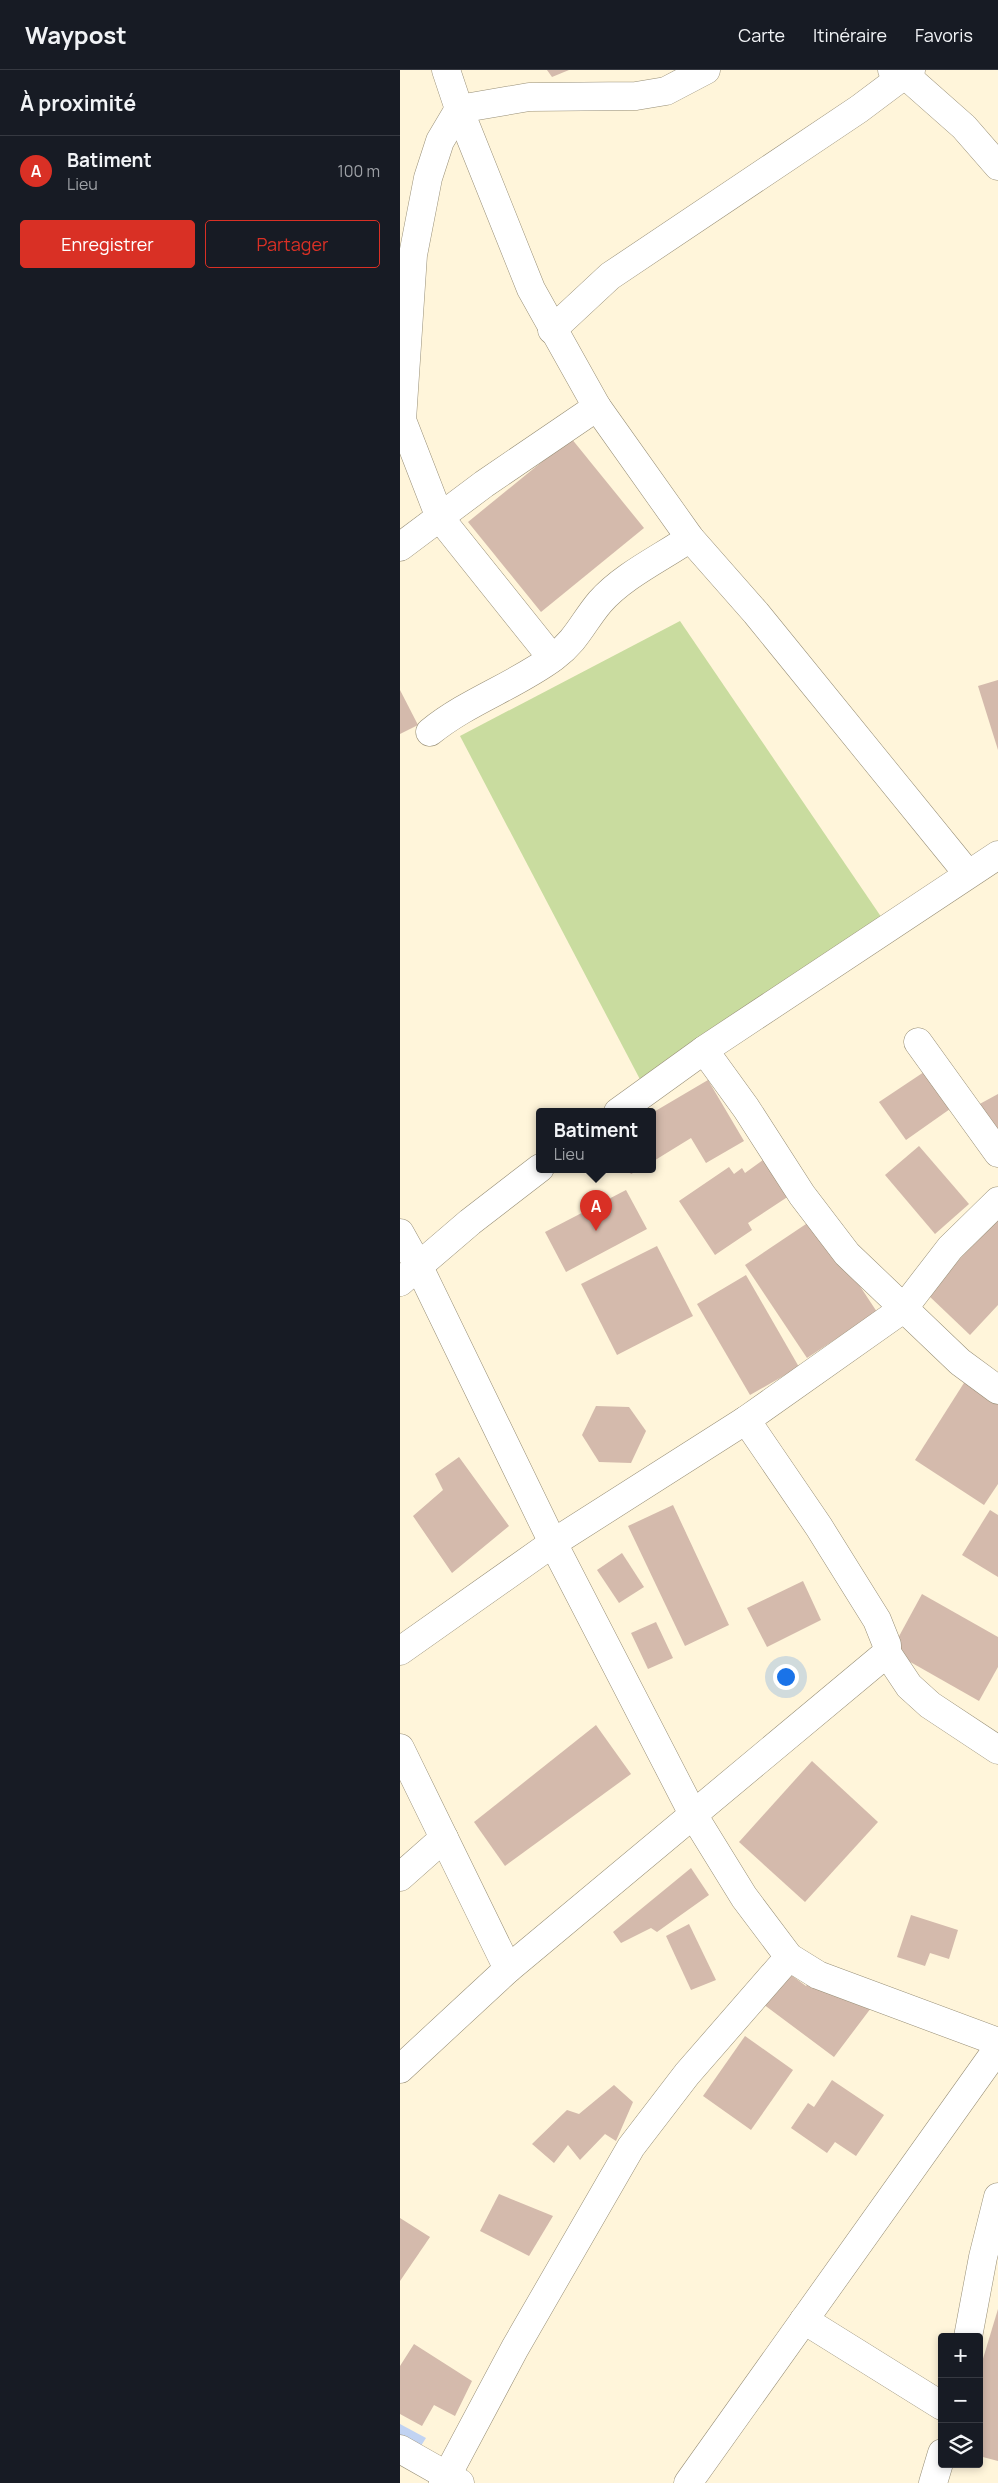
<!DOCTYPE html>
<html lang="fr">
<head>
<meta charset="utf-8">
<style>
  body { margin:0; font-family:Manrope,sans-serif; background:#20242c; color:#f1f3f6 }
  .controls { position:absolute; right:15px; bottom:15px; display:grid; overflow:hidden; border-radius:5px; box-shadow:0 2px 8px #0003 }
  .controls button { width:45px; height:45px; display:grid; place-items:center; padding:0; border:0; border-bottom:1px solid #363941; background:#171b24; color:#f1f3f6; font:25px sans-serif }
  .you { position:absolute; left:385px; top:1606px; width:18px; height:18px; margin:-12px; border:4px solid #fff; border-radius:50%; background:#1a73e8; box-shadow:0 0 0 8px #1a73e833 }
  .badge { display:grid; place-items:center; width:32px; height:32px; border-radius:50%; background:#d93025; color:#fff; font-size:16px; font-weight:700 }
  .pin { position:absolute; translate:-50% -41px; filter:drop-shadow(0 1px 2px #0008) }
  .pin::after { content:''; position:absolute; top:26px; width:18px; height:15px; background:inherit; clip-path:polygon(0 0,100% 0,50% 100%) }
  .popup { position:absolute; left:136px; top:1038px; width:120px; height:65px; box-sizing:border-box; display:grid; place-content:center; border-radius:5px; background:#171b24; filter:drop-shadow(0 1px 4px #0005); font-size:16px; white-space:nowrap; color:#9ea1a6 }
  .popup b { font-size:19px; color:#f1f3f6 }
  .popup::after { content:''; position:absolute; left:50%; top:100%; margin-left:-10px; border:10px solid transparent; border-top-color:#171b24 }
  .list { margin:0; padding:0; list-style:none }
  h2 { display:flex; justify-content:space-between; align-items:center; height:65px; margin:0; padding:0 20px; font-size:21px }
  h2 small { font-size:16px; font-weight:400; color:#9ea1a6 }
  .list li { display:grid; grid-template-columns:32px 1fr auto; gap:15px; align-items:center; box-sizing:border-box; height:70px; padding:0 20px; border-top:1px solid #363941 }
  .list b { display:block; font-size:19px; white-space:nowrap }
  .list p { margin:0; font-size:16px; white-space:nowrap; color:#9ea1a6 }
  .list em { font-size:16px; font-style:normal; color:#9ea1a6 }
  .actions { display:flex; gap:10px; padding:15px 20px }
  .actions a { flex:1; padding:11px 0; border:1px solid #d93025; border-radius:5px; text-align:center; font-size:18px; color:#d93025 }
  .actions .main { background:#d93025; color:#fff }
  .icon { flex:none; width:28px; height:28px; fill:none; stroke:currentColor; stroke-width:2; stroke-linecap:round; stroke-linejoin:round }
  .map { position:relative; flex:none; width:598px; height:2413px; overflow:hidden }
  header { display:flex; align-items:center; gap:30px; box-sizing:border-box; height:70px; padding:0 25px; background:#171b24; border-bottom:1px solid #363941 }
  header strong { font-size:24px }
  nav { display:flex; gap:28px; margin-inline-start:auto; font-size:18px }
  main { display:flex }
  aside { flex:1; background:#171b24 }
  .map>svg:first-child { display:block }
  .green { fill:#c9dc9f }
  .water { fill:#c1d3f2 }
  .building { fill:#d4baac }
  .lines { fill:none; stroke-linecap:round; stroke-linejoin:round }
  .minor-casing { stroke:#978e76; stroke-width:29 }
  .minor { stroke:#fff; stroke-width:28 }
</style>
</head>
<body>
<header>
<strong>Waypost</strong>
<nav><a>Carte</a><a>Itinéraire</a><a>Favoris</a></nav>
</header>
<main>
<aside>
<h2>À proximité<small></small></h2>
<ul class="list">
<li><span class="badge">A</span><div><b>Batiment</b><p>Lieu</p></div><em>100 m</em></li>
</ul>
<div class="actions"><a class="main">Enregistrer</a><a>Partager</a></div>
</aside>
<div class="map">
<svg width="598" height="2413" viewBox="0 0 598 2413">
  <rect width="100%" height="100%" fill="#fff5da"/>
  <polygon class="green" points="280,551 486,854 244,1017 60,666"/>
  <polygon class="water" points="0,2354 26,2368 17,2382 0,2371"/>
  <g class="building">
    <polygon points="147,0 169,0 152,7"/>
    <polygon points="171,368 244,458 141,542 68,452"/>
    <polygon points="598,610 598,680 578,616"/>
    <polygon points="0,620 18,655 0,664"/>
    <polygon points="524,1002 550,1039 506,1070 479,1032"/>
    <polygon points="308,1010 344,1071 306,1093 291,1068 252,1092 252,1043"/>
    <polygon points="598,1024 598,1064 576,1036"/>
    <polygon points="519,1076 569,1134 535,1164 485,1105"/>
    <polygon points="367,1087 392,1124 348,1153 352,1160 315,1185 279,1131 329,1097 334,1104 342,1098 345,1103"/>
    <polygon points="228,1100 239,1100 231,1104"/>
    <polygon points="226,1120 247,1159 166,1202 145,1162"/>
    <polygon points="415,1148 477,1242 407,1288 345,1195"/>
    <polygon points="596,1150 598,1151 598,1235 570,1265 527,1224"/>
    <polygon points="257,1176 293,1246 217,1285 181,1214"/>
    <polygon points="346,1205 399,1297 350,1325 297,1234"/>
    <polygon points="569,1305 598,1324 598,1414 584,1435 515,1390"/>
    <polygon points="196,1336 229,1337 246,1361 231,1393 199,1392 182,1365"/>
    <polygon points="59,1387 109,1456 52,1503 13,1446 43,1420 35,1404"/>
    <polygon points="273,1435 329,1555 285,1576 228,1456"/>
    <polygon points="590,1440 598,1445 598,1507 562,1485"/>
    <polygon points="222,1483 244,1517 219,1533 197,1500"/>
    <polygon points="403,1511 421,1550 367,1577 347,1538"/>
    <polygon points="522,1524 598,1567 598,1597 579,1631 491,1581"/>
    <polygon points="256,1552 273,1588 248,1599 231,1563"/>
    <polygon points="196,1655 231,1704 105,1796 74,1752"/>
    <polygon points="412,1691 478,1752 405,1832 339,1772"/>
    <polygon points="291,1798 309,1825 257,1862 251,1858 221,1873 213,1862"/>
    <polygon points="511,1845 558,1860 549,1889 530,1883 525,1896 497,1887"/>
    <polygon points="289,1854 316,1910 291,1920 266,1866"/>
    <polygon points="387,1902 406,1916 413,1906 471,1938 434,1987 363,1934"/>
    <polygon points="345,1966 393,2000 351,2060 303,2026"/>
    <polygon points="432,2010 484,2045 456,2086 435,2072 427,2083 391,2058 408,2033 414,2037"/>
    <polygon points="214,2015 233,2032 216,2071 205,2064 180,2090 168,2075 154,2093 132,2074 167,2040 179,2044"/>
    <polygon points="99,2124 153,2146 129,2186 80,2161"/>
    <polygon points="0,2148 30,2167 0,2211"/>
    <polygon points="598,2239 598,2391 579,2386 579,2302"/>
    <polygon points="14,2274 72,2311 55,2346 34,2335 22,2356 0,2344 0,2296"/>
  </g>
  <g class="lines">
    <defs>
      <g id="minor">
        <polyline points="46,0 59,39 131,219 197,337 290,468 356,543 568,804"/>
        <polyline points="492,0 504,4 564,57 598,96"/>
        <polyline points="152,260 210,206 459,39 511,0"/>
        <polyline points="0,477 84,414 197,337"/>
        <polyline points="152,588 40,448 2,350 13,185 28,108 40,71 59,39 129,27 236,26 266,21 306,0"/>
        <path d="M30,662C68,631 115,616 154,587C177,570 183,552 200,532C224,505 261,488 290,468"/>
        <polyline points="518,972 598,1083"/>
        <polyline points="304,980 346,1038 402,1125 447,1184 560,1292 598,1320"/>
        <polyline points="218,1042 304,980 598,785"/>
        <polyline points="0,1163 19,1197 153,1473 294,1746 344,1827 389,1887 418,1905 598,1972"/>
        <polyline points="0,1212 70,1152 140,1098"/>
        <polyline points="346,1350 419,1457 477,1550 487,1575 487,1583 509,1616 530,1635 598,1680"/>
        <polyline points="0,1581 153,1473 346,1350 503,1239 550,1178 598,1131"/>
        <polyline points="0,1678 108,1899"/>
        <polyline points="0,1807 44,1768"/>
        <polyline points="0,1999 108,1899 487,1583"/>
        <polyline points="404,2250 542,2336"/>
        <polyline points="568,2267 583,2187 598,2127"/>
        <polyline points="0,2379 60,2413"/>
        <polyline points="43,2413 115,2278 231,2077 287,2004 389,1887"/>
        <polyline points="288,2413 598,1978"/>
        <polyline points="533,2413 542,2383"/>
      </g>
    </defs>
    <use href="#minor" class="minor-casing"/>
    <use href="#minor" class="minor"/>
  </g>
</svg>
<div class="controls">
<button>+</button>
<button>−</button>
<button><svg class="icon" aria-label="layers" viewBox="0 0 24 24"><path d="M12 4l9 5-9 5-9-5zM3 14l9 5 9-5"/></svg></button>
</div>
<div class="you"></div>
<div class="pin badge" style="left:196px;top:1161px">A</div>
<div class="popup"><b>Batiment</b>Lieu</div>
</div>
</main>
</body>
</html>
